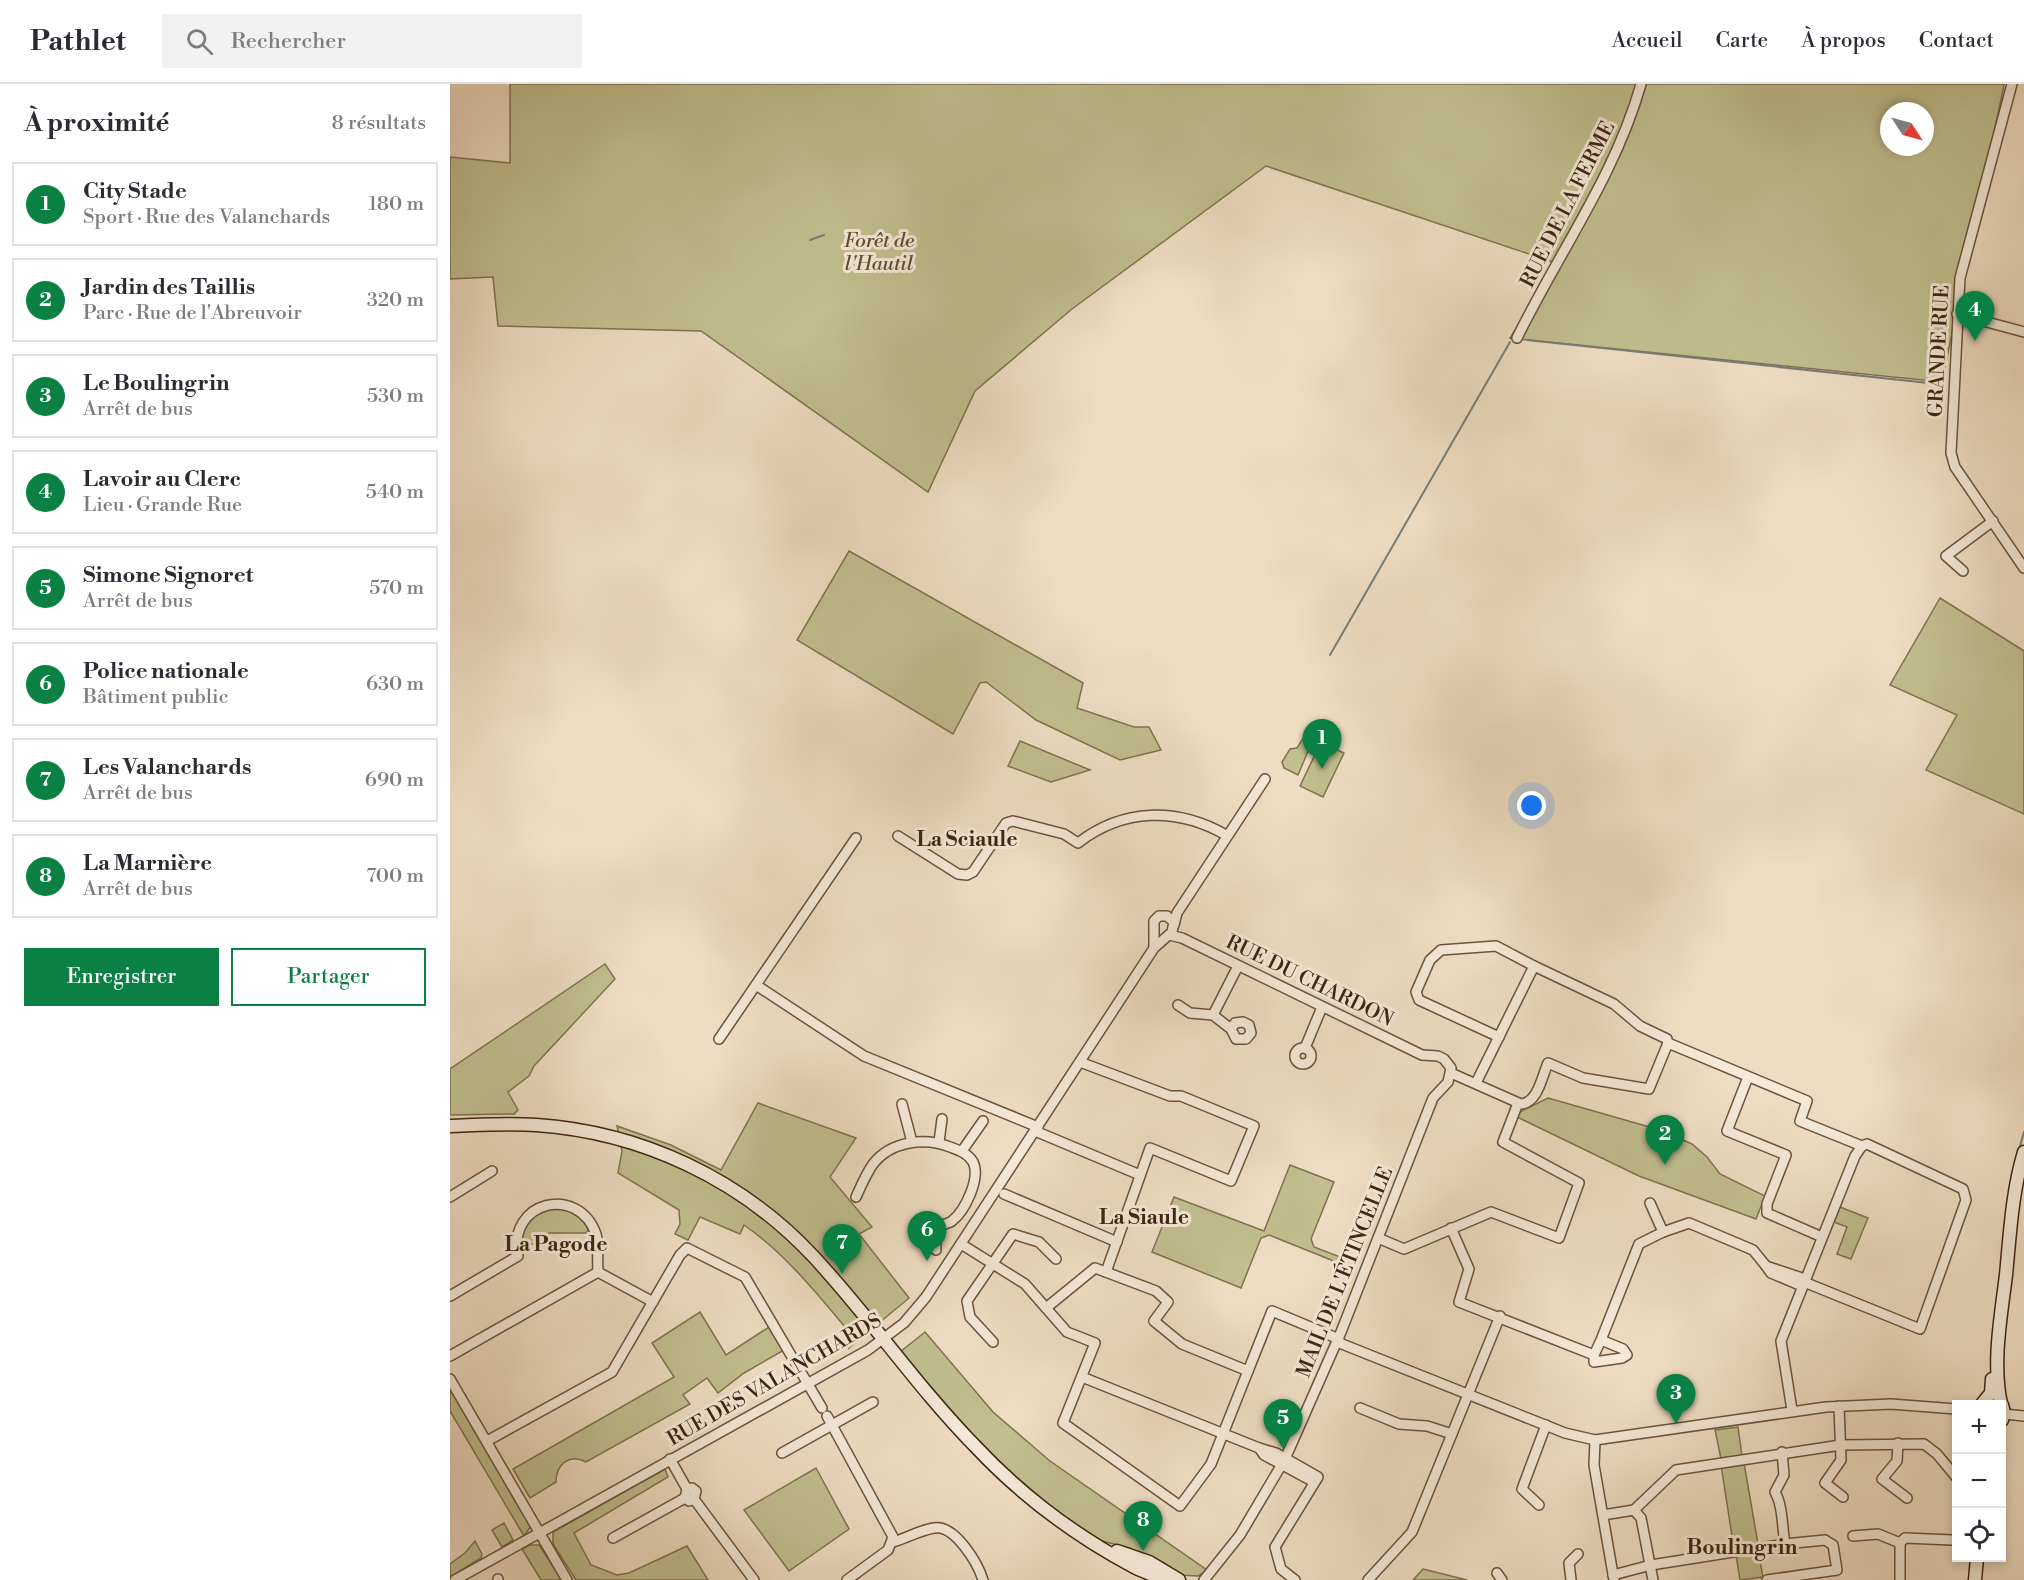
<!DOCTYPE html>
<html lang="fr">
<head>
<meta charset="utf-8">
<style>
  body { margin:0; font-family:"Libre Bodoni",serif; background:#f2f2f3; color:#2b2b33 }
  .controls { position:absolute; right:18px; bottom:18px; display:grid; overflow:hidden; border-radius:0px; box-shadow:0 3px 9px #0003 }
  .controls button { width:54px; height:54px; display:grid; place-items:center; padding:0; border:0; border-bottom:2px solid #e1e1e2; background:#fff; color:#2b2b33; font:30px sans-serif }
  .compass { position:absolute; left:1430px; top:18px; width:54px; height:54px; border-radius:50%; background:#fff; box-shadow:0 3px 9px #0003; rotate:126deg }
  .you { position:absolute; left:1082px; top:722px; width:21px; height:21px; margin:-15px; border:4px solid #fff; border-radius:50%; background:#1a73e8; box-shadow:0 0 0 9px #1a73e833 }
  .badge { display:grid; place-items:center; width:39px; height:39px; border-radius:50%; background:#0b8043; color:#fff; font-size:20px; font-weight:700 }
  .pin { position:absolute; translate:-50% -50px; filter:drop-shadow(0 2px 3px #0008) }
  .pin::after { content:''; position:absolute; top:32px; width:21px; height:18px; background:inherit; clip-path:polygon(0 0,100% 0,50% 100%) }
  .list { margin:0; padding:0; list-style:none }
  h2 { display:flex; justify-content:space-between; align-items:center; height:78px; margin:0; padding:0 24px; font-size:26px }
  h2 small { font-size:20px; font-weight:400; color:#7c7c81 }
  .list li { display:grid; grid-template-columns:39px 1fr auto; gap:18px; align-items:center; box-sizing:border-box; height:84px; margin:0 12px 12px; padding:0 12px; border:2px solid #e1e1e2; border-radius:0px }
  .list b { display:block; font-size:22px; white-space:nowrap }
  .list p { margin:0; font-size:20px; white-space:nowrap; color:#7c7c81 }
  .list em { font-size:20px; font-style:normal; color:#7c7c81 }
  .actions { display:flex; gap:12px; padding:18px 24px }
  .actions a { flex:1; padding:14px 0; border:2px solid #0b8043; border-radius:0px; text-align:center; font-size:21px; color:#0b8043 }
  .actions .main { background:#0b8043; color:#fff }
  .icon { flex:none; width:33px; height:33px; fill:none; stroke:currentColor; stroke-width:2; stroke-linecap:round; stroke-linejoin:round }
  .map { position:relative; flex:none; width:1574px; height:1496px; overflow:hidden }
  header { display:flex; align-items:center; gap:36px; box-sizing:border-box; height:84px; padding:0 30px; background:#fff; border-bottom:2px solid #e1e1e2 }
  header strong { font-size:28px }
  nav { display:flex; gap:33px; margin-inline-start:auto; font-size:21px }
  .search { width:420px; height:54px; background:#f2f2f3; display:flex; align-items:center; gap:15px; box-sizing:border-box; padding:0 21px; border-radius:0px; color:#7c7c81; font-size:22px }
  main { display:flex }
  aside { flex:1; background:#fff }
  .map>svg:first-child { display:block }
  .green { fill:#c1bf8f; stroke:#807250; stroke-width:1.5; fill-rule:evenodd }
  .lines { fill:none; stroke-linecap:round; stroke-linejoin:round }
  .stream { stroke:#777e77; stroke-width:2 }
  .minor-casing { stroke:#6b533d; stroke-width:12 }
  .secondary-casing { stroke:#3f2510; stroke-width:15 }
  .minor { stroke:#f5e9d8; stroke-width:9 }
  .secondary { stroke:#f5e9d8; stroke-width:12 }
  .labels { text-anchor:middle; stroke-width:6; stroke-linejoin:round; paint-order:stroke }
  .street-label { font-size:20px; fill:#3f2510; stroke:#f5e9d8 }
  .park-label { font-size:20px; font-style:italic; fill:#604c30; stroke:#f5e9d8 }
  .neighbourhood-label { font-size:21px; font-weight:bold; fill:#3f2510; stroke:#f5e9d8 }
</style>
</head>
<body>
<header>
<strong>Pathlet</strong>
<div class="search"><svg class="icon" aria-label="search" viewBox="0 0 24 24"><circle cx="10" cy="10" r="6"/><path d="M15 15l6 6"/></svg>Rechercher</div>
<nav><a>Accueil</a><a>Carte</a><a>À propos</a><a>Contact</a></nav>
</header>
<main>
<aside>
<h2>À proximité<small>8 résultats</small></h2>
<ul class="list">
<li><span class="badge">1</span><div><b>City Stade</b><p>Sport · Rue des Valanchards</p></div><em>180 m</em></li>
<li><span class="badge">2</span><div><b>Jardin des Taillis</b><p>Parc · Rue de l'Abreuvoir</p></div><em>320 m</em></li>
<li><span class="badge">3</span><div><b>Le Boulingrin</b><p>Arrêt de bus</p></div><em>530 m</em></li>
<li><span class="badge">4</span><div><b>Lavoir au Clerc</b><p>Lieu · Grande Rue</p></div><em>540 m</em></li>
<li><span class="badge">5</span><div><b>Simone Signoret</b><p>Arrêt de bus</p></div><em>570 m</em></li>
<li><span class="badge">6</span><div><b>Police nationale</b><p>Bâtiment public</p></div><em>630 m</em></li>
<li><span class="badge">7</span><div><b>Les Valanchards</b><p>Arrêt de bus</p></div><em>690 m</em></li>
<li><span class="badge">8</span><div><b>La Marnière</b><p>Arrêt de bus</p></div><em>700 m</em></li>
</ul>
<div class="actions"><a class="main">Enregistrer</a><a>Partager</a></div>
</aside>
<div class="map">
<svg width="1574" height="1496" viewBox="0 0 1574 1496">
  <rect width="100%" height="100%" fill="#efddc3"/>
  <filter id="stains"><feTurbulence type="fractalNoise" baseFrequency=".00333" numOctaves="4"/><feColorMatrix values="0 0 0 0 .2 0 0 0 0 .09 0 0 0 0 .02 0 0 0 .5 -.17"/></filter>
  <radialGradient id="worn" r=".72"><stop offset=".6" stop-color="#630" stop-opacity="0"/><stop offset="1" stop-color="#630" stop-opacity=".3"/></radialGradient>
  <g class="green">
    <path d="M60,0H1554V1L1492,298L1060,254L1106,179L816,82L622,225L525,307L478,408L251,247L48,242L43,193L0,195V73L60,79ZM1439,27H1475V63H1439Z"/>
    <polygon points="399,467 633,599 627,624 684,643 699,643 711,666 670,676 586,636 536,598 530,599 503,650 347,556"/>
    <polygon points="1490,514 1574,567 1574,730 1476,686 1507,631 1440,601"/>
    <polygon points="857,648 864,653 848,691 834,684 832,678 840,665 847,664"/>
    <polygon points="570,657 640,686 601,698 558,682"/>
    <polygon points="871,658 894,669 873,713 850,702"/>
    <polygon points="155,880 165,895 84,982 79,992 58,1008 68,1026 64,1030 0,1031 0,985"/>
    <polygon points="1098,1014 1210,1046 1242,1060 1257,1073 1270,1090 1315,1112 1306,1135 1189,1092 1067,1033 1070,1028"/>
    <path d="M308,1019L406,1054L380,1093L422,1143L409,1150L459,1214L399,1264L401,1250C368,1211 336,1170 294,1141L290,1150L250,1133L238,1156L225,1150L230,1140L229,1126L168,1089L172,1067L167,1042L221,1061L271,1086Z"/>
    <polygon points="840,1081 884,1098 861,1155 864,1163 903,1178 901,1184 819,1151 811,1154 791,1204 702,1168 724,1113 814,1147"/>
    <polygon points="105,1123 124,1128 140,1143 136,1149 99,1149 92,1160 69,1160 78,1135"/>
    <polygon points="1390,1123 1418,1134 1401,1175 1387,1170 1397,1143 1384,1138"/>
    <path d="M250,1228L276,1271L319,1243L334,1266L294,1289L268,1309L257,1294L233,1311L240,1320L136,1378C120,1369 106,1380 106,1398L80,1414L63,1385L224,1293L202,1259Z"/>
    <polygon points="475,1248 543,1328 600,1377 757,1486 748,1492 727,1491 680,1464 648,1456 612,1432 541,1371 450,1268"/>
    <polygon points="0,1302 81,1442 74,1452 0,1327"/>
    <polygon points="1288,1343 1292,1372 1271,1375 1265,1346"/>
    <polygon points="1294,1379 1308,1460 1284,1465 1271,1381"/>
    <polygon points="366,1384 399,1445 339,1487 294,1426"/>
    <polygon points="215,1385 218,1393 124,1449 141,1481 167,1491 179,1489 237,1462 258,1496 126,1496 103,1460 103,1448"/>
    <polygon points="54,1439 63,1456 52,1463 42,1446"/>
    <polygon points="25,1457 32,1470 31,1474 0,1493 0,1480 15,1469"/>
    <polygon points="80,1461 89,1461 112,1496 91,1496 72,1465"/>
    <polygon points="1308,1467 1313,1493 1290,1496 1286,1471"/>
    <polygon points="973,1485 1017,1496 963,1496"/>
  </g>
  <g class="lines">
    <g class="stream">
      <polyline points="360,156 374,151"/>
      <polyline points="1077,256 1488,300"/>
      <polyline points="880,571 1060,258"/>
      <polyline points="1564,1083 1574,1048"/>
    </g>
    <defs>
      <g id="minor">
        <polyline points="1562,0 1510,194 1501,369 1505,383 1574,484"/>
        <polyline points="1507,230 1574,248"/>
        <path d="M1067,254C1109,168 1165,92 1191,0"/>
        <polyline points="1513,487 1496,472 1543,437"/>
        <path d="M448,752L508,790L517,791L523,788L556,739L563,737L614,750L628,759C673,724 727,723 776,751"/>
        <polyline points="724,841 727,829 815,695"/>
        <polyline points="719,851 732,854 972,971 988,972 994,975 1001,984 998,998 983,1014 891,1248 835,1375 790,1451 754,1496"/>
        <polyline points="306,901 414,972 588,1043"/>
        <polyline points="728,921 740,929 763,931 788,882"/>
        <polyline points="763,931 781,945 786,955 796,955 801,949 799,941 793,938 785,939 781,945"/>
        <polyline points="1049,953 969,916 966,908 980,876 991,866 1046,862 1084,882"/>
        <polyline points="269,955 406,754"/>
        <circle cx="853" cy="972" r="8"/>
        <polyline points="855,964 872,923"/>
        <polyline points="630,978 720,1012 731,1012 804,1042 781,1097 700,1064 656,1188"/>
        <path d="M1001,989L1071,1020C1088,1019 1092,992 1098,979L1133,994L1199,1005L1218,959"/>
        <polyline points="1298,993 1277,1047 1336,1071 1317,1120 1317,1129 1372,1153"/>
        <polyline points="1026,999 1084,882 1164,920 1190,942 1217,955 1218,959 1357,1017 1350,1037 1412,1062 1417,1060 1513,1105 1516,1116 1470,1245 1354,1198"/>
        <polyline points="452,1020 462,1058"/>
        <polyline points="585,1047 690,1091"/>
        <polyline points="489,1058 492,1035"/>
        <polyline points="512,1067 533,1037"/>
        <polyline points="554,1110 667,1158"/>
        <polyline points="0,1113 42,1087"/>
        <path d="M406,1113C411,1102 416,1090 423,1080C441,1057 475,1053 500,1063C508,1066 518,1069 523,1078C531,1094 515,1127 502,1137C498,1140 491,1141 485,1143L486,1166"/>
        <polyline points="1200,1119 1213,1148"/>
        <polyline points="1001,1144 1019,1185 1009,1218 1144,1271"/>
        <polyline points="928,1154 954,1165 1041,1128 1109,1154 1129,1099 1053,1058 1068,1019"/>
        <polyline points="511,1160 575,1200 617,1248 645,1259 613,1339 730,1422 761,1380 798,1287"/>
        <polyline points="1352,1202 1321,1189 1316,1182 1355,1195"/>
        <path d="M0,1212L68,1172C57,1117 128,1100 146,1150C149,1161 147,1176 148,1188"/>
        <polyline points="596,1224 645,1184 706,1207 718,1218 704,1237 732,1260 798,1287 822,1227 889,1255"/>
        <polyline points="1151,1256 1144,1271 1144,1278 1172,1274 1177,1271 1173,1265 1151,1256 1189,1160 1213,1148 1239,1139 1303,1166 1316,1182"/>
        <polyline points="543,1258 520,1233 517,1217 563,1150 589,1158 606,1175"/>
        <polyline points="887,1258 1115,1349 1145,1356 1376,1323 1441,1320 1506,1325"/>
        <polyline points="0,1272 148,1188 203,1218"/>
        <polyline points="632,1293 809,1364"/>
        <polyline points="0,1295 117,1496"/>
        <polyline points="1389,1322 1391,1376 1375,1399 1393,1413"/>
        <polyline points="910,1324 949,1340 977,1342 1002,1350"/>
        <polyline points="1342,1326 1331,1257 1405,1072 1412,1062"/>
        <polyline points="1554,1330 1574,1332"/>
        <polyline points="377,1332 443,1453 438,1466 397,1496"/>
        <polyline points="1145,1356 1144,1381 1164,1496"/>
        <polyline points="37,1357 162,1288 230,1171 237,1164 295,1193 372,1324"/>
        <polyline points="1448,1359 1447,1377 1432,1395 1457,1414"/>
        <path d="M1332,1368L1334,1391L1325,1408C1333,1422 1332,1443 1335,1460"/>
        <polyline points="332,1369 423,1318"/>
        <polyline points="220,1375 237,1405"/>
        <polyline points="244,1415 239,1417 235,1414 237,1405 242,1404 246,1407 244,1415 304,1496"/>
        <polyline points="1089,1421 1072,1405 1096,1341"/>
        <polyline points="1184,1426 1191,1434 1203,1496"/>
        <polyline points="1153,1431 1184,1426 1226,1386 1391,1361 1474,1360 1487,1370 1506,1393"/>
        <polyline points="1403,1452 1428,1450 1450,1459"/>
        <polyline points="163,1454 235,1414"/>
        <path d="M443,1458C457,1454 470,1446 484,1444C505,1440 528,1480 533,1496"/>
        <polyline points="1047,1489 1052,1496"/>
        <polyline points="1163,1491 1201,1481 1335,1460 1375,1456 1383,1461 1387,1486 1317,1496"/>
        <polyline points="48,1495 48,1496"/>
        <polyline points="5,1496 418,1266 454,1239 476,1213 704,864 722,848 724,838 717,832 709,832 704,837 704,864"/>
        <polyline points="845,1496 831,1485 825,1463 868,1393 826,1369 809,1364 814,1371 864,1398"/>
        <polyline points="918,1496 962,1448 1050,1232"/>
        <polyline points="1121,1496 1119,1479 1128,1470"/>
        <polyline points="1450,1496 1450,1459 1455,1454 1502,1456"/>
      </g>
      <g id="secondary">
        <path d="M0,1042C29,1041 58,1039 86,1041C191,1048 291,1095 363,1172C420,1233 467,1303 525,1362C570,1410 626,1452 684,1483C693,1488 703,1490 713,1496"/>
        <polyline points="1532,1320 1541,1309 1542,1295"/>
        <path d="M1551,1320C1542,1279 1551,1232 1556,1191C1560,1150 1562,1108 1574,1068"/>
        <polyline points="1552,1321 1554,1329 1552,1336"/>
        <polyline points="667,1467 699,1478 729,1496"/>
        <polyline points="1525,1496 1527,1474"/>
      </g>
    </defs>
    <use href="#minor" class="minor-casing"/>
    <use href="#secondary" class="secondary-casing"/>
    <use href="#minor" class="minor"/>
    <use href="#secondary" class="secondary"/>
  </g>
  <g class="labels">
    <g class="street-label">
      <text transform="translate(1117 120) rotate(-63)" y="7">RUE DE LA FERME</text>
      <text transform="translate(1488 267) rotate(-87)" y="7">GRANDE RUE</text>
      <text transform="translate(860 896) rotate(26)" y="7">RUE DU CHARDON</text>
      <text transform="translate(894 1188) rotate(-68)" y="7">MAIL DE L'ÉTINCELLE</text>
      <text transform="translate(324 1295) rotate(-30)" y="7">RUE DES VALANCHARDS</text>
    </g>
    <g class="park-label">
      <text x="429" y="163">Forêt de<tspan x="429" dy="23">l'Hautil</tspan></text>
    </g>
    <g class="neighbourhood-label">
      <text x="517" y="762">La Sciaule</text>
      <text x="694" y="1140">La Siaule</text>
      <text x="106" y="1167">La Pagode</text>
      <text x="1292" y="1470">Boulingrin</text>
    </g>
  </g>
  <rect width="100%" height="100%" filter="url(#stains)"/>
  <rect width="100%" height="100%" fill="url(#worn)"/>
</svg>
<div class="controls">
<button>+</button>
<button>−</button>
<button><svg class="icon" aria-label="locate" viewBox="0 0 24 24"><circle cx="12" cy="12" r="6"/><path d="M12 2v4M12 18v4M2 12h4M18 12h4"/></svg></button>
</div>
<svg class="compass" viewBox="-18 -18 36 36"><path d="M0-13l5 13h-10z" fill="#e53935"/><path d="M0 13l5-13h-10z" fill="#7c7c81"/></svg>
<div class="you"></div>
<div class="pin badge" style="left:872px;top:685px">1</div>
<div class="pin badge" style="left:1215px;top:1081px">2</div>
<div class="pin badge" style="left:1226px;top:1340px">3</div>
<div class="pin badge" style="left:1525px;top:257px">4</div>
<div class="pin badge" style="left:833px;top:1365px">5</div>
<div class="pin badge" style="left:477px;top:1177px">6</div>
<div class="pin badge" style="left:392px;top:1190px">7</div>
<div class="pin badge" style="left:693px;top:1467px">8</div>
</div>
</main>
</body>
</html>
